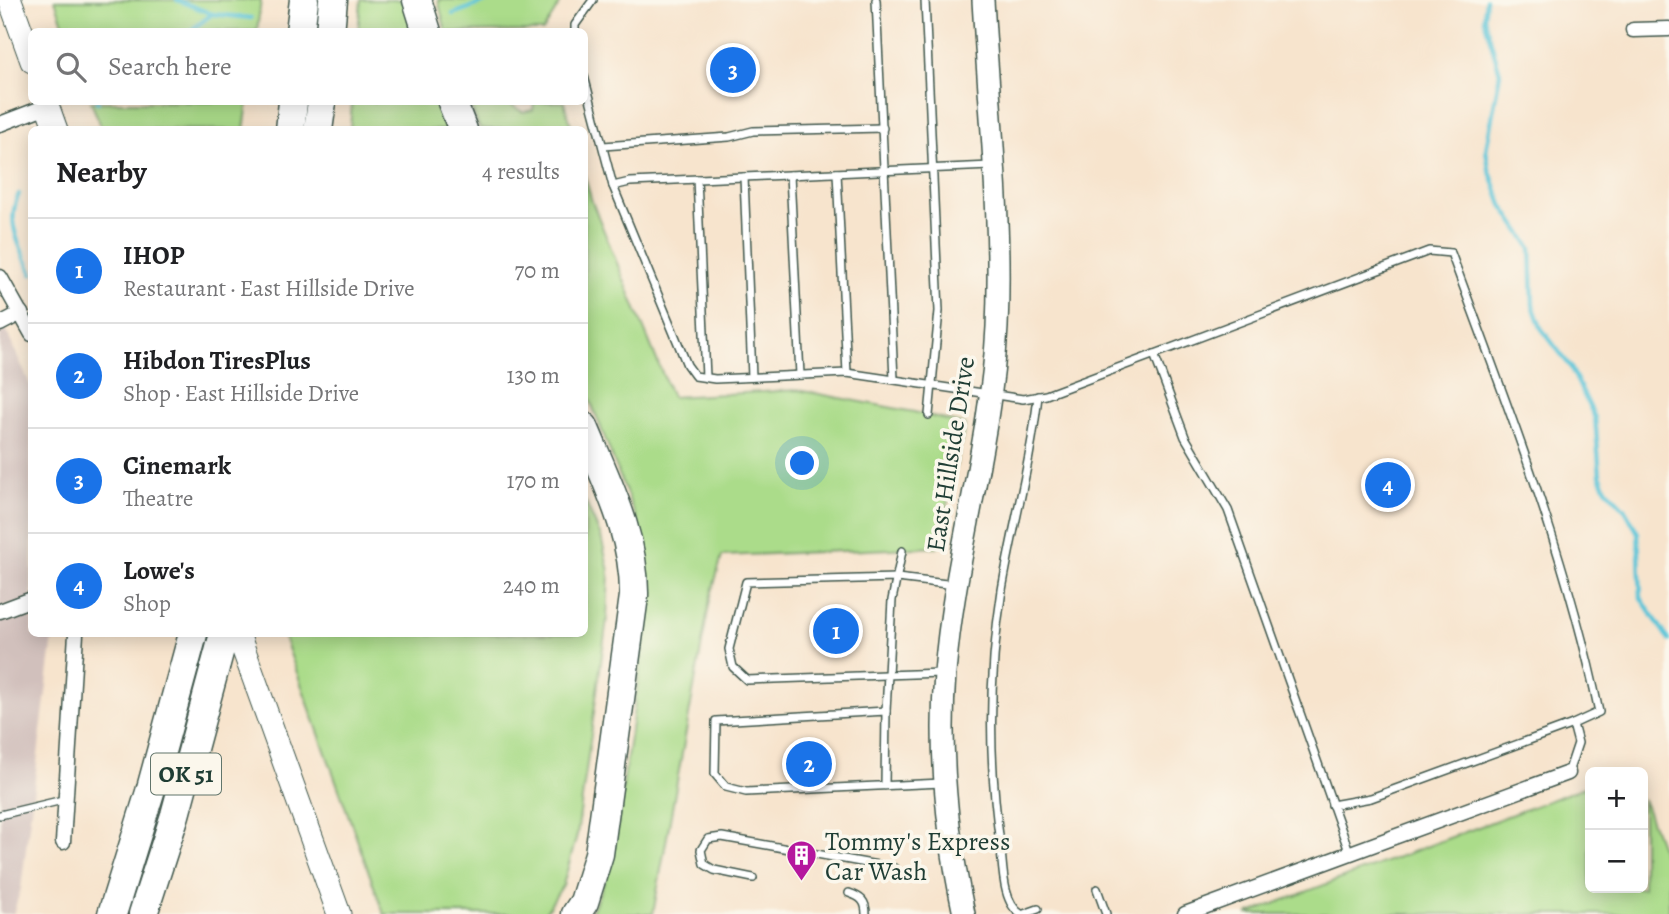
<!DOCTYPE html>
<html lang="en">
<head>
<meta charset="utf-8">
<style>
  body { margin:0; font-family:Alegreya,serif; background:#f2f2f2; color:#202124 }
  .controls { position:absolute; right:21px; bottom:21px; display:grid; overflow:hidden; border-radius:10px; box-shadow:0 4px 18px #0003 }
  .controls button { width:63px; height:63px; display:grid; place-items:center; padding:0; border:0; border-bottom:2px solid #e0e0e0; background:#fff; color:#202124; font:35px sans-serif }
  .you { position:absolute; left:803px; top:464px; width:24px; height:24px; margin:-18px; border:5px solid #fff; border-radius:50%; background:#1a73e8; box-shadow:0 0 0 10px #1a73e833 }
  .badge { display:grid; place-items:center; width:46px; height:46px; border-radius:50%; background:#1a73e8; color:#fff; font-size:23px; font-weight:700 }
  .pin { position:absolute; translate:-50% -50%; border:4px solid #fff; box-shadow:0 2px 7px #0006 }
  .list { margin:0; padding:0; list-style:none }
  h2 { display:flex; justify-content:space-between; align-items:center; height:91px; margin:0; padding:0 28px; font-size:30px }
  h2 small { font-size:23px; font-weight:400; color:#757577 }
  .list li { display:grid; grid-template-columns:46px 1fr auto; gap:21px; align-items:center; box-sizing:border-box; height:105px; padding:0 28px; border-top:2px solid #e0e0e0 }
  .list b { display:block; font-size:26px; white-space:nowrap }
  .list p { margin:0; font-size:23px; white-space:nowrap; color:#757577 }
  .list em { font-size:23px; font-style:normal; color:#757577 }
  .icon { flex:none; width:38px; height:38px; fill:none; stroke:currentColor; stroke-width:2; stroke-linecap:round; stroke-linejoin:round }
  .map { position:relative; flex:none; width:1669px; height:914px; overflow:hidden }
  .search { position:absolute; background:#fff; box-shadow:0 4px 18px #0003; left:28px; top:28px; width:560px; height:77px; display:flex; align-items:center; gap:18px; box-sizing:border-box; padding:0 24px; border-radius:10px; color:#757577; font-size:26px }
  .panel { position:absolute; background:#fff; box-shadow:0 4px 18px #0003; left:28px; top:126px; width:560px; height:511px; border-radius:10px }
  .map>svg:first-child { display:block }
  .industrial { fill:#d1c0bc }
  .green { fill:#abdc8a; stroke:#658c5f; stroke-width:2 }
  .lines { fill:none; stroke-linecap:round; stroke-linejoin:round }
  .stream { stroke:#5cc5d8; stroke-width:4.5 }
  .lane-casing { stroke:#3f564b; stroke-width:10 }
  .street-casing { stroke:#3f564b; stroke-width:17 }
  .secondary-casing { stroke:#3f564b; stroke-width:24 }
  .primary-casing { stroke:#3f564b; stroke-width:25 }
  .highway-casing { stroke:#3f564b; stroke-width:31 }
  .lane { stroke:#fff; stroke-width:7 }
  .street { stroke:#fff; stroke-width:14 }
  .secondary { stroke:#fff; stroke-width:21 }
  .primary { stroke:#fff; stroke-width:23 }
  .highway { stroke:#fff; stroke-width:28 }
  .labels { text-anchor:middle; stroke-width:7; stroke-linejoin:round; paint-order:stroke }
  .shield { fill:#fbf7ec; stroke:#61756b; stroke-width:2 }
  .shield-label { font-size:24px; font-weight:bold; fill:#1f3d34 }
  .street-label { font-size:26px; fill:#1f3d34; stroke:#fbf7ec }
  .poi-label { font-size:26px; fill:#1f3d34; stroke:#fbf7ec; text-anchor:start }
</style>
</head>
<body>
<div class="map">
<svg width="1669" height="914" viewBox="0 0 1669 914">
  <rect width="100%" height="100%" fill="#fbf7ec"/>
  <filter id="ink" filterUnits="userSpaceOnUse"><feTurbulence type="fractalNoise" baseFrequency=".0143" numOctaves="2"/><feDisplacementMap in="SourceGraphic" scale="14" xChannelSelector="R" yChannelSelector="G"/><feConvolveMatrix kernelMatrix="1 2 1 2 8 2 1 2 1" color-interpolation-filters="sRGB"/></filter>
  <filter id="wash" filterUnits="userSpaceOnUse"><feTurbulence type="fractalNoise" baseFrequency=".00686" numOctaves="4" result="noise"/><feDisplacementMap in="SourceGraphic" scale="28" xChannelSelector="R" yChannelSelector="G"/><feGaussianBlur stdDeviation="1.57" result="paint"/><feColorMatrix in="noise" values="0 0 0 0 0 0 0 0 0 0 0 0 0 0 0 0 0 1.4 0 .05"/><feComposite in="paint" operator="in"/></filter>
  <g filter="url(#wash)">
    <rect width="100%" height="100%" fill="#f7e4cd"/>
    <polygon class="industrial" points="0,316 31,387 32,634 53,634 53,637 21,888 13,914 0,914"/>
    <g class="green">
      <polygon points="55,0 261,0 257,31 66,32"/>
      <polygon points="361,0 410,0 421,32 358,32"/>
      <polygon points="438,0 562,0 543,31 446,32"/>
      <polygon points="91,102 248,102 244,130 102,129"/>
      <polygon points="352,102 444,102 455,130 350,130"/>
      <polygon points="469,102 505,102 523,112 533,110 534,102 564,102 572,129 480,129"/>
      <polygon points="584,174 592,202 672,397 798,390 914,412 965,425 938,547 722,556 710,599 653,914 591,914 612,862 649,605 640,528 585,387"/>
      <polygon points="585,501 601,537 609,571 607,619 577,835 563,885 544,914 384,914 283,634 584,634"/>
      <polygon points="1590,785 1590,888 1643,888 1643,799 1669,869 1669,914 1247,914"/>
    </g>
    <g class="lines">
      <g class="stream">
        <polyline points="177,0 212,14 251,18"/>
        <polyline points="1486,0 1484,18 1500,73 1486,150 1489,169 1502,205 1531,248 1533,305 1541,328 1570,366 1595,418 1600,475 1606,489 1624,508 1638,533 1641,598 1669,640"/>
        <polyline points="453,14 490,0"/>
        <polyline points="189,32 212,14"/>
        <polyline points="97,102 98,102"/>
        <path d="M19,194C5,223 20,246 32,274"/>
      </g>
    </g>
  </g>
  <g filter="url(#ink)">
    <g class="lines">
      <defs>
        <g id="lane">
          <polyline points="876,0 894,379"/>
          <polyline points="925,0 939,311 929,415"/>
          <polyline points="575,32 575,25 593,0"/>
          <polyline points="584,76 613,186"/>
          <polyline points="603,146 729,137 753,131 883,128"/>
          <path d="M991,166L630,182L613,186L687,365L695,376L715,379L847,373L1023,399L1046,395L1429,251L1451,253C1507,405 1566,553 1599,712L1573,724L1371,798L1332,805"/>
          <polyline points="837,173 847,373"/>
          <polyline points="790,175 800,375"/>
          <polyline points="744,177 752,377"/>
          <polyline points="697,179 706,377"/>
          <polyline points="1154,354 1185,437 1228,510 1350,854"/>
          <polyline points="941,673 747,680 733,667 729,649 746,582 897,578 955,585"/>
          <polyline points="886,711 892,600 902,551"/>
          <polyline points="1568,773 1578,743 1573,724"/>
          <path d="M885,786L886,711L716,721L715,774L726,787L746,792C812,789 877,786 942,783"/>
          <polyline points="0,815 67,799"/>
          <polyline points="753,878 714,870 704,864 701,850 708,839 722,837 894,868"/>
          <polyline points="1097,889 1106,914"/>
          <path d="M849,893C861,897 866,901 866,914"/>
          <path d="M1021,914C1003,904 1003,869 1001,850C988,762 988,678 1002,590C1013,525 1031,462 1038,396"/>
          <polyline points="1024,914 1038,909"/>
        </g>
        <g id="street">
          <polyline points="1633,30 1669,29"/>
          <polyline points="0,124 47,106"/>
          <polyline points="0,277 32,334"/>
          <polyline points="0,324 21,313"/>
          <polyline points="0,611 32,599"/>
          <polyline points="63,842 76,634"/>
          <polyline points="1185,914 1568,773"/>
        </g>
        <path id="secondary" d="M964,914C947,835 939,753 945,673C954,557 991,444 997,327C1002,219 989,108 983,0"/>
        <g id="primary">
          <polyline points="10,0 32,61"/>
          <polyline points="46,102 56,130"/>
          <polyline points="238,634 339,914"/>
        </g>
        <g id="highway">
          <polyline points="417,0 427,32"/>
          <polyline points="300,32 304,0"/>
          <polyline points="330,32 333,0"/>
          <polyline points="452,102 463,130"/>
          <polyline points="290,130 293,102"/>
          <polyline points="318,130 322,102"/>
          <polyline points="112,914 150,792 193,634"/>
          <polyline points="143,914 175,815 224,634"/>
          <path d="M576,914L584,902L599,854L634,596C635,536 607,483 584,427"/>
        </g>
      </defs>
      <use href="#lane" class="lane-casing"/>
      <use href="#street" class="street-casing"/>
      <use href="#secondary" class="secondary-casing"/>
      <use href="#primary" class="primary-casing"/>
      <use href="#highway" class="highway-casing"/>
      <use href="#lane" class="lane"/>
      <use href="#street" class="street"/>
      <use href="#secondary" class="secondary"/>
      <use href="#primary" class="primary"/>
      <use href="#highway" class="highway"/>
    </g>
  </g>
  <defs>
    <symbol id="building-pin" viewBox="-11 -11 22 30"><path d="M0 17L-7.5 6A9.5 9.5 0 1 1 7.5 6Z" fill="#b5179e" stroke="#fbf7ec"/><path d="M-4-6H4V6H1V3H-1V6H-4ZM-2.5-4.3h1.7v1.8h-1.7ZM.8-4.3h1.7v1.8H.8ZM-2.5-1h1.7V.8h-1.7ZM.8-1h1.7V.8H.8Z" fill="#fff"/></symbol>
  </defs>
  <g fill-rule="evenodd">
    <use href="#building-pin" x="784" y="838" width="35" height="47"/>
  </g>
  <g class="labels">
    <rect class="shield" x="151" y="753.5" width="70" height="41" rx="5"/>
    <g class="shield-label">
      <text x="186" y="782">OK 51</text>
    </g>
    <g class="street-label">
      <text transform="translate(950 454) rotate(-81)" y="9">East Hillside Drive</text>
    </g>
    <g class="poi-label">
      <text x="825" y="850">Tommy's Express<tspan x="825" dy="30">Car Wash</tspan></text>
    </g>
  </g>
</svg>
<div class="controls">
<button>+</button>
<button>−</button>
</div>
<div class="you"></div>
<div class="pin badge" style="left:836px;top:631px">1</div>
<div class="pin badge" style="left:809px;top:764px">2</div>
<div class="pin badge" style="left:733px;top:70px">3</div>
<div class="pin badge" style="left:1388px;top:485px">4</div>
<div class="search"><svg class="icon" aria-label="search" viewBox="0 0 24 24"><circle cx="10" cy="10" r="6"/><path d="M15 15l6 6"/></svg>Search here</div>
<section class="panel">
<h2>Nearby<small>4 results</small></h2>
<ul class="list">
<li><span class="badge">1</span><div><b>IHOP</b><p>Restaurant · East Hillside Drive</p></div><em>70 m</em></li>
<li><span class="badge">2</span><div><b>Hibdon TiresPlus</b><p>Shop · East Hillside Drive</p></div><em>130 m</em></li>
<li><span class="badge">3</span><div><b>Cinemark</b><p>Theatre</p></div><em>170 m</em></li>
<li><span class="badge">4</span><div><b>Lowe's</b><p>Shop</p></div><em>240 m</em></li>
</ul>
</section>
</div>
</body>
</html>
